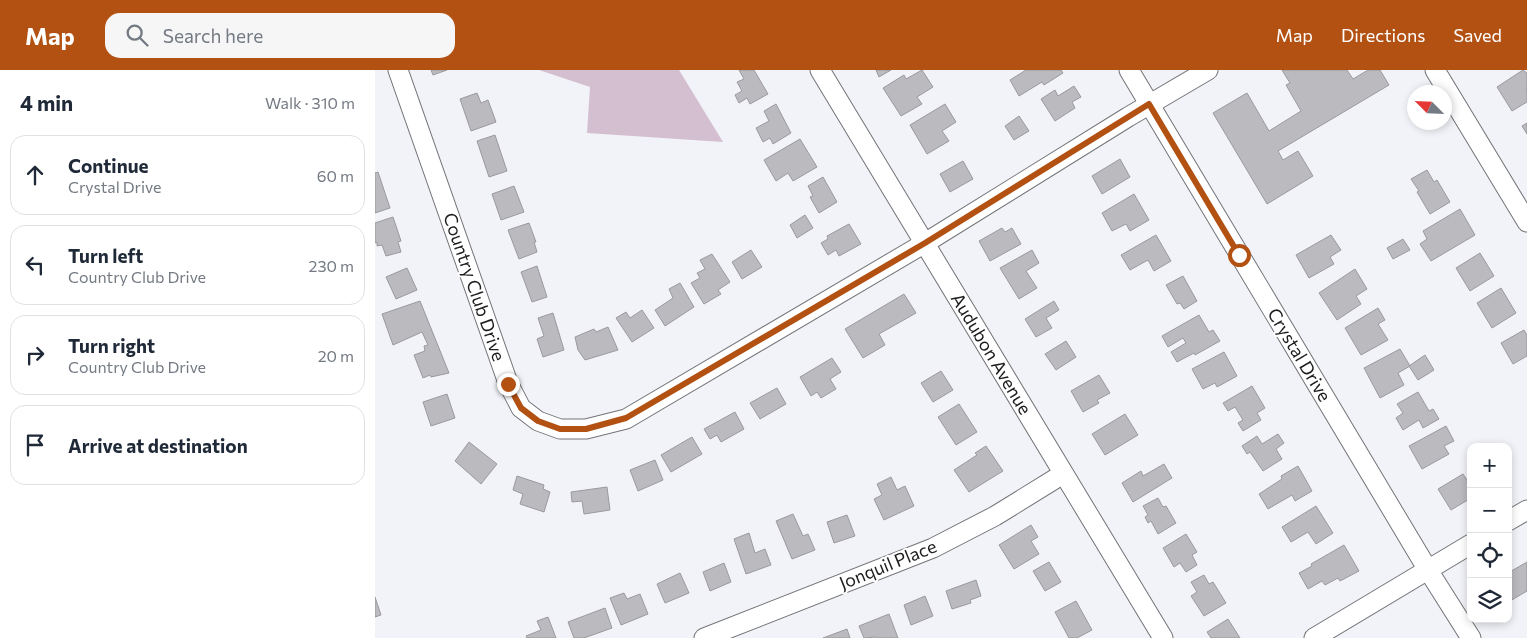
<!DOCTYPE html>
<html lang="en">
<head>
<meta charset="utf-8">
<style>
  body { margin:0; font-family:Commissioner,sans-serif; background:#f6f6f7; color:#1f2937 }
  .controls { position:absolute; right:15px; bottom:15px; display:grid; overflow:hidden; border-radius:10px; box-shadow:0 2px 8px #0003 }
  .controls button { width:45px; height:45px; display:grid; place-items:center; padding:0; border:0; border-bottom:1px solid #e0e1e3; background:#fff; color:#1f2937; font:25px sans-serif }
  .compass { position:absolute; left:1032px; top:15px; width:45px; height:45px; border-radius:50%; background:#fff; box-shadow:0 2px 8px #0003; rotate:294deg }
  .stop { position:absolute; width:15px; height:15px; margin:-11px; border:4px solid #b35113; border-radius:50%; background:#fff }
  .stop.end { background:#b35113; border-color:#fff; box-shadow:0 1px 5px #0008 }
  .list { margin:0; padding:0; list-style:none }
  h2 { display:flex; justify-content:space-between; align-items:center; height:65px; margin:0; padding:0 20px; font-size:21px }
  h2 small { font-size:16px; font-weight:400; color:#747a83 }
  .list li { display:grid; grid-template-columns:32px 1fr auto; gap:15px; align-items:center; box-sizing:border-box; height:80px; margin:0 10px 10px; padding:0 10px; border:1px solid #e0e1e3; border-radius:15px }
  .list b { display:block; font-size:19px; white-space:nowrap }
  .list p { margin:0; font-size:16px; white-space:nowrap; color:#747a83 }
  .list em { font-size:16px; font-style:normal; color:#747a83 }
  .icon { flex:none; width:28px; height:28px; fill:none; stroke:currentColor; stroke-width:2; stroke-linecap:round; stroke-linejoin:round }
  .map { position:relative; flex:none; width:1152px; height:568px; overflow:hidden }
  header { display:flex; align-items:center; gap:30px; box-sizing:border-box; height:70px; padding:0 25px; background:#b35113; color:#fff }
  header strong { font-size:24px }
  nav { display:flex; gap:28px; margin-inline-start:auto; font-size:18px }
  .search { width:350px; height:45px; background:#f6f6f7; display:flex; align-items:center; gap:12px; box-sizing:border-box; padding:0 18px; border-radius:15px; color:#747a83; font-size:19px }
  main { display:flex }
  aside { flex:1; background:#fff }
  .map>svg:first-child { display:block }
  .green { fill:#d4bfd1 }
  .building { fill:#bbbabe; stroke:#9b999d }
  .lines { fill:none; stroke-linecap:round; stroke-linejoin:round }
  .street-casing { stroke:#737478; stroke-width:21 }
  .street { stroke:#fff; stroke-width:19 }
  .route { stroke:#b35113; stroke-width:6 }
  .labels { text-anchor:middle; stroke-width:4; stroke-linejoin:round; paint-order:stroke }
  .street-label { font-size:18px; fill:#1c1c1e; stroke:#fff }
</style>
</head>
<body>
<header>
<strong>Map</strong>
<div class="search"><svg class="icon" aria-label="search" viewBox="0 0 24 24"><circle cx="10" cy="10" r="6"/><path d="M15 15l6 6"/></svg>Search here</div>
<nav><a>Map</a><a>Directions</a><a>Saved</a></nav>
</header>
<main>
<aside>
<h2>4 min<small>Walk · 310 m</small></h2>
<ul class="list">
<li><svg class="icon" aria-label="ahead" viewBox="0 0 24 24"><path d="M12 20V5M6 11l6-6 6 6"/></svg><div><b>Continue</b><p>Crystal Drive</p></div><em>60 m</em></li>
<li><svg class="icon" aria-label="left" viewBox="0 0 24 24"><path d="M17 20v-9H6M10 6l-5 5 5 5"/></svg><div><b>Turn left</b><p>Country Club Drive</p></div><em>230 m</em></li>
<li><svg class="icon" aria-label="right" viewBox="0 0 24 24"><path d="M7 20v-9h11M14 6l5 5-5 5"/></svg><div><b>Turn right</b><p>Country Club Drive</p></div><em>20 m</em></li>
<li><svg class="icon" aria-label="arrive" viewBox="0 0 24 24"><path d="M6 21V4h12l-3 4 3 4H6"/></svg><div><b>Arrive at destination</b></div></li>
</ul>
</aside>
<div class="map">
<svg width="1152" height="568" viewBox="0 0 1152 568">
  <rect width="100%" height="100%" fill="#f2f3f8"/>
  <polygon class="green" points="164,0 304,0 348,72 212,63 215,17"/>
  <g class="building">
    <polygon points="56,0 72,0 58,5"/>
    <polygon points="364,0 379,0 393,24 375,34 372,28 364,33 360,25 367,21 362,12 369,9"/>
    <polygon points="501,0 516,0 504,7"/>
    <polygon points="547,0 558,17 542,27 547,34 526,46 508,18 529,5 531,9"/>
    <polygon points="651,0 686,0 688,3 669,15 667,12 644,26 635,10"/>
    <polygon points="907,0 972,0 978,9 993,0 1005,0 1014,15 903,81 908,90 923,81 938,106 892,134 838,43 872,23 894,61 926,41 911,15 915,13"/>
    <polygon points="1148,0 1152,3 1152,19 1151,20 1152,22 1152,32 1137,41 1122,17"/>
    <polygon points="699,16 706,27 697,32 700,38 680,51 666,29 680,20 683,26"/>
    <polygon points="102,23 106,33 113,30 121,52 96,61 85,29"/>
    <polygon points="401,34 416,63 398,74 395,68 388,72 381,58 394,51 389,41"/>
    <polygon points="570,34 581,52 567,61 574,71 552,84 535,55"/>
    <polygon points="644,46 654,61 639,70 630,56"/>
    <polygon points="1152,53 1152,64 1147,56"/>
    <polygon points="120,65 132,101 114,107 102,71"/>
    <polygon points="425,69 442,97 418,111 413,103 401,111 389,90"/>
    <polygon points="745,89 755,107 727,124 717,106"/>
    <polygon points="588,91 598,109 575,122 565,104"/>
    <polygon points="1052,100 1059,112 1062,110 1075,132 1055,144 1042,122 1044,121 1036,109"/>
    <polygon points="3,102 15,138 0,143 0,103"/>
    <polygon points="448,107 462,132 444,143 435,127 438,126 433,116"/>
    <polygon points="139,116 149,142 126,150 117,124"/>
    <polygon points="759,124 774,150 755,161 751,154 737,161 727,143"/>
    <polygon points="1085,139 1100,165 1056,191 1045,174 1052,169 1048,161"/>
    <polygon points="430,145 438,158 422,168 415,155"/>
    <polygon points="18,147 26,171 23,172 26,182 11,186 7,175 2,176 2,172 0,173 0,153"/>
    <polygon points="154,153 161,172 159,172 162,182 144,189 133,160"/>
    <polygon points="474,154 486,174 464,186 461,180 453,185 446,173 453,169 452,166"/>
    <polygon points="627,158 630,162 637,158 646,174 615,191 604,171"/>
    <polygon points="781,165 796,191 779,201 773,190 755,200 746,185"/>
    <polygon points="956,165 966,180 955,187 959,194 934,208 921,185"/>
    <polygon points="1028,169 1035,180 1018,189 1012,178"/>
    <polygon points="376,180 387,197 367,209 357,192"/>
    <polygon points="657,180 664,193 651,201 662,218 644,229 625,198"/>
    <polygon points="1105,183 1119,206 1095,221 1081,198"/>
    <polygon points="337,184 355,212 343,220 346,224 329,234 316,213 325,208 322,203 330,199 325,190"/>
    <polygon points="162,196 172,227 157,232 146,202"/>
    <polygon points="32,198 42,220 21,229 11,207"/>
    <polygon points="980,199 992,219 981,226 986,234 962,250 944,223"/>
    <polygon points="808,206 822,231 809,239 805,233 802,234 791,215"/>
    <polygon points="305,213 319,237 290,256 280,240 298,228 294,219"/>
    <polygon points="1126,218 1141,243 1117,258 1102,233"/>
    <polygon points="529,224 541,243 504,264 510,275 488,288 470,259"/>
    <polygon points="45,231 74,303 56,307 55,305 48,308 39,285 50,281 49,276 53,275 47,262 18,275 7,244"/>
    <polygon points="679,231 684,240 671,248 677,258 661,267 650,249"/>
    <polygon points="1003,238 1010,250 1003,254 1013,270 986,285 970,258"/>
    <polygon points="267,240 279,258 257,272 241,248 251,242 255,248"/>
    <polygon points="178,243 189,280 168,287 162,269 169,266 163,248"/>
    <polygon points="824,245 834,262 838,260 845,271 820,285 819,283 802,292 796,282 811,273 808,268 793,277 787,266"/>
    <polygon points="233,257 243,280 210,290 203,280 200,267 219,259 221,262"/>
    <polygon points="1149,260 1152,265 1152,286 1138,294 1126,273"/>
    <polygon points="691,271 701,287 681,300 670,284"/>
    <polygon points="1025,279 1035,296 1023,303 1029,315 1005,328 989,298"/>
    <polygon points="849,282 862,306 842,317 840,313 828,319 817,299"/>
    <polygon points="1050,285 1059,300 1043,310 1034,296"/>
    <polygon points="457,288 466,302 455,309 461,319 446,328 442,322 436,326 425,307"/>
    <polygon points="566,301 578,320 558,332 546,313"/>
    <polygon points="724,305 735,323 722,330 724,333 708,342 696,321"/>
    <polygon points="877,316 890,338 882,343 886,350 868,361 863,353 868,350 860,337 853,341 848,333"/>
    <polygon points="402,318 411,334 385,349 375,333"/>
    <polygon points="1043,322 1054,341 1058,339 1064,349 1048,358 1044,350 1028,360 1021,348 1028,343 1022,334"/>
    <polygon points="72,324 80,348 56,356 48,332"/>
    <polygon points="584,334 602,362 581,375 563,347"/>
    <polygon points="360,342 369,359 346,372 342,365 335,369 329,359"/>
    <polygon points="750,344 763,365 730,385 717,364"/>
    <polygon points="1071,356 1079,371 1069,376 1074,384 1047,399 1034,376"/>
    <polygon points="903,364 909,373 901,379 907,389 888,401 875,382 872,384 867,376 882,366 887,374"/>
    <polygon points="317,367 327,384 296,402 286,385"/>
    <polygon points="94,372 122,394 106,414 80,391"/>
    <polygon points="611,376 628,401 594,422 579,400 602,385 600,383"/>
    <polygon points="280,390 288,410 263,421 255,400"/>
    <polygon points="789,394 797,408 758,432 747,413 766,401 768,406"/>
    <polygon points="923,396 937,421 920,431 917,425 893,439 884,424 907,409 906,406"/>
    <polygon points="1088,404 1096,416 1096,428 1076,440 1063,419"/>
    <polygon points="142,406 169,415 168,419 175,422 169,442 145,434 148,424 138,420"/>
    <polygon points="516,407 522,420 530,416 539,436 509,450 499,429 507,425 502,414"/>
    <polygon points="232,417 235,440 209,444 207,431 197,432 196,422"/>
    <polygon points="783,428 788,437 791,436 801,453 783,464 776,451 773,453 770,447 773,445 768,436"/>
    <polygon points="941,436 958,463 941,474 933,462 916,472 907,457"/>
    <polygon points="418,444 428,466 433,464 440,480 417,489 401,451"/>
    <polygon points="472,445 480,466 459,473 452,452"/>
    <polygon points="656,455 663,467 656,471 664,484 639,499 624,475"/>
    <polygon points="374,463 380,483 390,479 396,495 371,504 359,469"/>
    <polygon points="811,464 822,482 817,485 822,495 811,502 805,493 799,497 788,478"/>
    <polygon points="969,475 984,501 965,511 963,508 950,515 947,511 933,519 924,503 937,496 936,494"/>
    <polygon points="674,492 686,512 670,521 658,501"/>
    <polygon points="1152,492 1152,521 1135,531 1133,527 1133,503"/>
    <polygon points="349,493 356,512 335,521 328,502"/>
    <polygon points="305,503 314,523 290,533 282,514"/>
    <polygon points="829,505 834,514 838,512 851,533 829,546 816,526 822,522 816,512"/>
    <polygon points="601,510 606,526 595,530 596,533 577,539 571,521"/>
    <polygon points="249,523 252,529 265,524 273,544 246,555 235,528"/>
    <polygon points="550,526 558,546 536,555 529,535"/>
    <polygon points="0,527 6,545 0,547"/>
    <polygon points="701,531 717,560 702,568 694,568 680,542"/>
    <polygon points="230,538 237,558 209,568 199,568 193,552"/>
    <polygon points="514,544 523,568 501,568 501,567 489,568 484,556"/>
    <polygon points="173,547 181,568 152,568 151,566 166,560 162,551"/>
    <polygon points="853,549 865,568 836,568 832,562"/>
    <polygon points="472,559 475,568 448,568"/>
  </g>
  <g class="lines">
    <defs>
      <g id="street">
        <polyline points="23,0 133,313 146,338 163,351 185,359 211,359 251,349 550,173 753,47 833,0"/>
        <polyline points="445,0 788,568"/>
        <polyline points="754,0 1053,500 1096,568"/>
        <polyline points="1060,0 1152,152"/>
        <polyline points="1133,451 1152,440"/>
        <polyline points="329,568 558,478 620,446 688,404"/>
        <polyline points="939,568 1096,474"/>
      </g>
    </defs>
    <use href="#street" class="street-casing"/>
    <use href="#street" class="street"/>
  </g>
  <g class="lines">
    <polyline class="route" points="133,314 146,338 163,351 185,359 211,359 251,348 550,173 774,34 864,185"/>
  </g>
  <g class="labels">
    <g class="street-label">
      <text transform="translate(99 217) rotate(71)" y="6">Country Club Drive</text>
      <text transform="translate(616 284) rotate(59)" y="6">Audubon Avenue</text>
      <text transform="translate(924 285) rotate(59)" y="6">Crystal Drive</text>
      <text transform="translate(513 495) rotate(-22)" y="6">Jonquil Place</text>
    </g>
  </g>
</svg>
<div class="controls">
<button>+</button>
<button>−</button>
<button><svg class="icon" aria-label="locate" viewBox="0 0 24 24"><circle cx="12" cy="12" r="6"/><path d="M12 2v4M12 18v4M2 12h4M18 12h4"/></svg></button>
<button><svg class="icon" aria-label="layers" viewBox="0 0 24 24"><path d="M12 4l9 5-9 5-9-5zM3 14l9 5 9-5"/></svg></button>
</div>
<svg class="compass" viewBox="-18 -18 36 36"><path d="M0-13l5 13h-10z" fill="#e53935"/><path d="M0 13l5-13h-10z" fill="#747a83"/></svg>
<div class="stop" style="left:864px;top:185px"></div>
<div class="stop end" style="left:133px;top:314px"></div>
</div>
</main>
</body>
</html>
